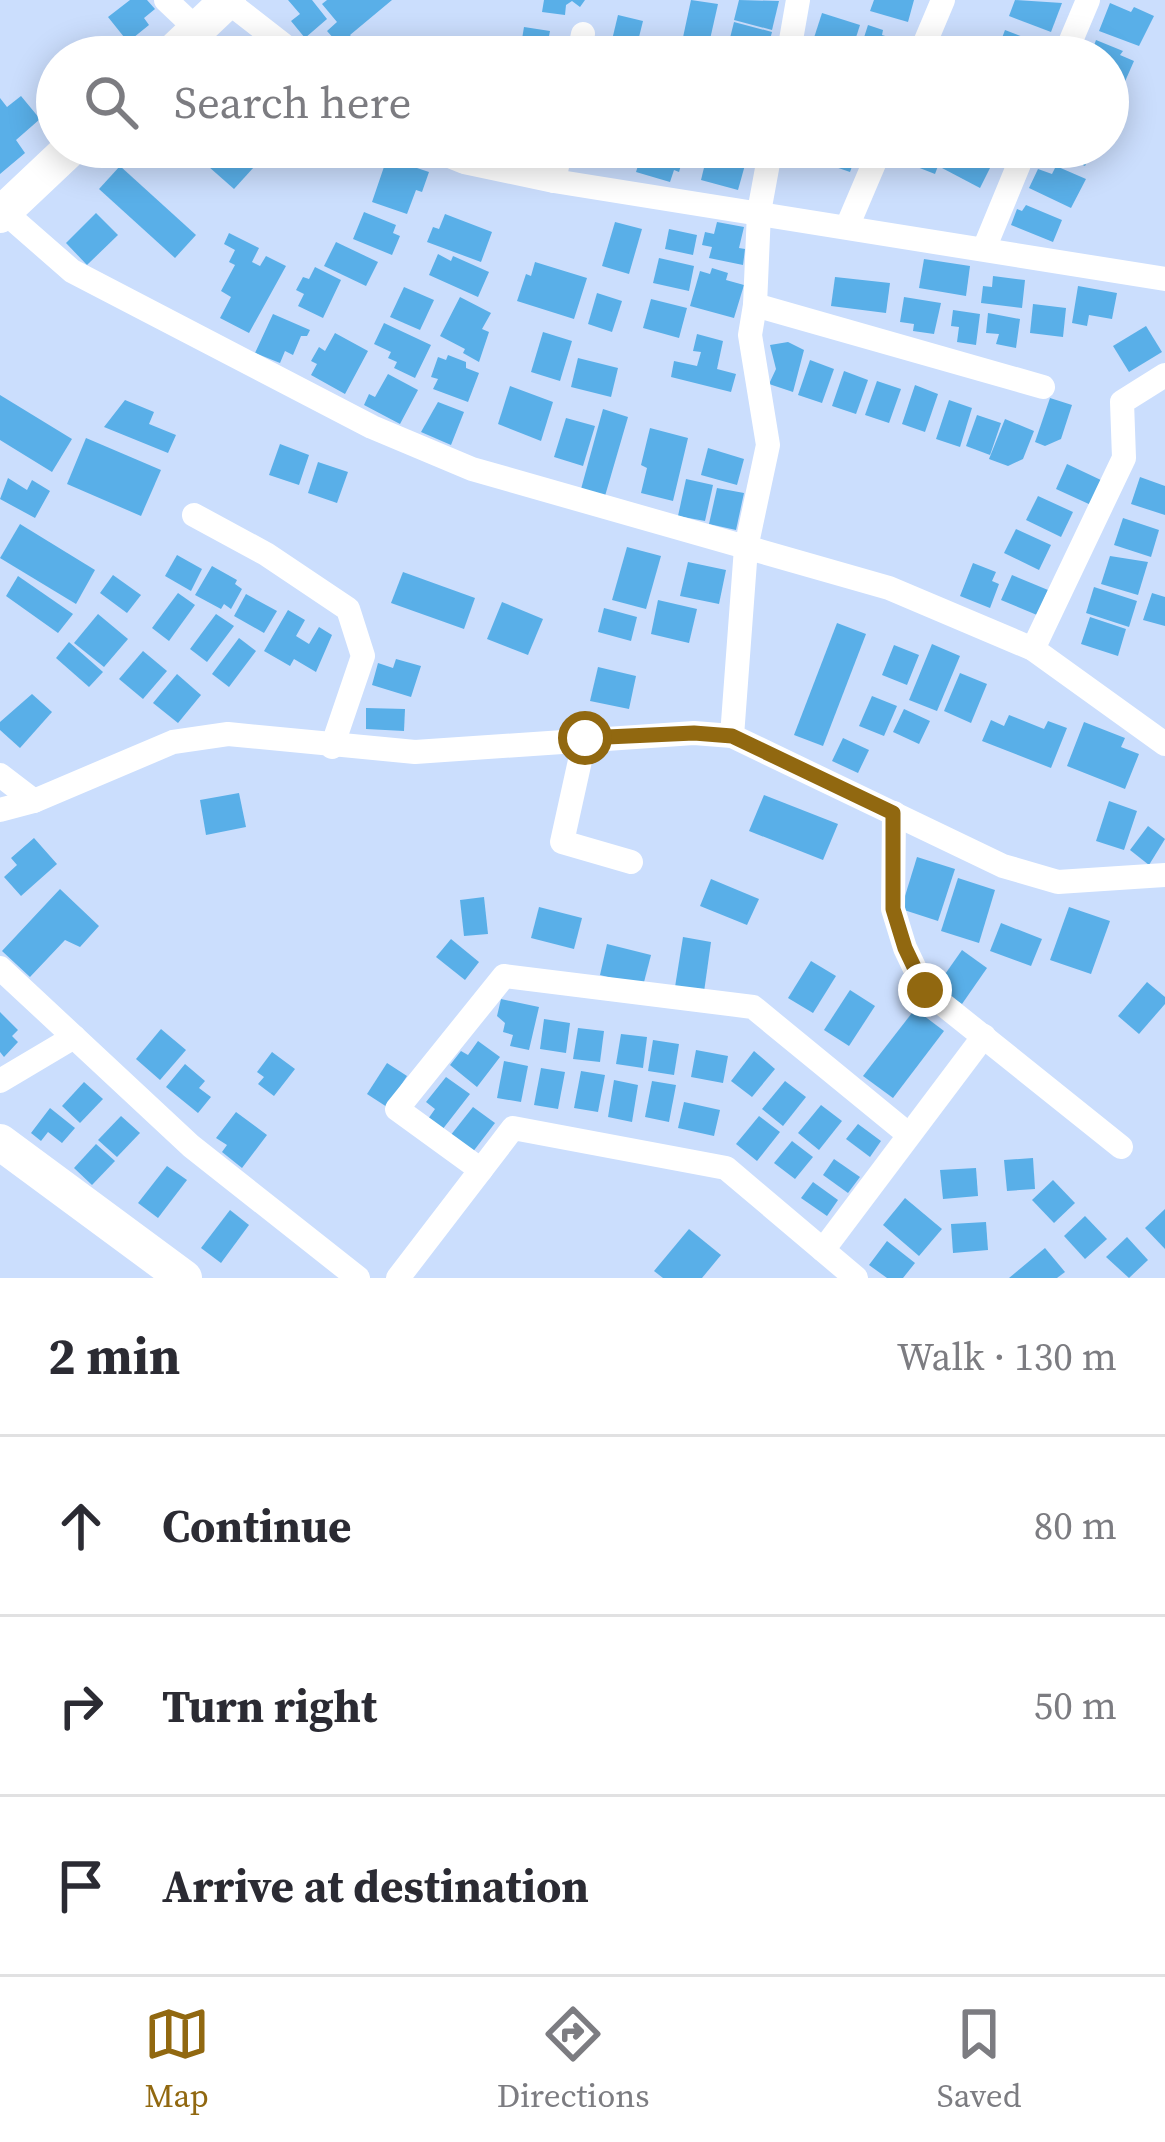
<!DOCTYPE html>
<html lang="en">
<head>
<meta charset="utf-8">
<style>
  body { margin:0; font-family:"Source Serif 4",serif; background:#f2f2f3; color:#2b2b33 }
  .stop { position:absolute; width:36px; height:36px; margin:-27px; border:9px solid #916810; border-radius:50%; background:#fff }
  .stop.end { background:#916810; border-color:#fff; box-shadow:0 3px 12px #0008 }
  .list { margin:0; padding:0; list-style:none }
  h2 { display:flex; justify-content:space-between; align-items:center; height:156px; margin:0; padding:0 48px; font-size:51px }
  h2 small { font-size:39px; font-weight:400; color:#7c7c81 }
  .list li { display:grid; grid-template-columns:78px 1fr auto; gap:36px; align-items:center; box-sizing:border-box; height:180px; padding:0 48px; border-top:3px solid #e1e1e2 }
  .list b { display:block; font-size:45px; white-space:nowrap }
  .list em { font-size:39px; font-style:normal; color:#7c7c81 }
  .icon { flex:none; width:66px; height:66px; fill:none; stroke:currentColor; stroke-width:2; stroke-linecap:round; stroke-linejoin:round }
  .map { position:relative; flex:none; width:1165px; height:1278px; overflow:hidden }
  .search { position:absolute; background:#fff; box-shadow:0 6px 30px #0003; left:36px; right:36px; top:36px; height:132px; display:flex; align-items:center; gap:30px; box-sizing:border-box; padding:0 42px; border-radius:66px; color:#7c7c81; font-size:45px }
  .sheet { height:696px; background:#fff }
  nav { display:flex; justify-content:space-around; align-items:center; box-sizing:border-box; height:168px; border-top:3px solid #e1e1e2; background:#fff; font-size:33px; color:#7c7c81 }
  nav a { display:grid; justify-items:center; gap:6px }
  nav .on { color:#916810 }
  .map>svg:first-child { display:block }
  .building { fill:#59afe8 }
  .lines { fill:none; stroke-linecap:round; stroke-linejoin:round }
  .street { stroke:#fff; stroke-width:24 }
  .secondary { stroke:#fff; stroke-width:36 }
  .route { stroke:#916810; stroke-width:15 }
</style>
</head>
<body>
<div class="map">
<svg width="1165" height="1278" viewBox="0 0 1165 1278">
  <rect width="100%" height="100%" fill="#cbdefd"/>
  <g class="building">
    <polygon points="130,0 147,0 155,9 144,18 149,25 128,42 108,17"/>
    <polygon points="288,0 312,0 327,19 305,38 291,21 300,14"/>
    <polygon points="327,0 392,0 350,35 354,40 343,49 327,31 337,22 322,4"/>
    <polygon points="544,0 585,0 580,7 572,1 566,5 565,15 542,12"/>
    <polygon points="691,0 718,4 706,57 679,56"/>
    <polygon points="739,0 779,1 772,30 734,20"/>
    <polygon points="874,0 914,0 908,22 870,11"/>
    <polygon points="1015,0 1062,3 1051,32 1009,16"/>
    <polygon points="1110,3 1131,12 1134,7 1154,16 1139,46 1099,31"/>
    <polygon points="822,13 860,25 850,56 812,44"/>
    <polygon points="618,15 643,21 637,45 612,40"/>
    <polygon points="734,22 772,32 765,57 727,50"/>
    <polygon points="868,25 883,30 882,35 901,41 896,57 859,53"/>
    <polygon points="524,27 550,31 545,57 519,57"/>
    <polygon points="1005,30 1041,44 1037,57 995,57"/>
    <polygon points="1096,40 1123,51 1120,55 1134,61 1123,86 1108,80 1108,57 1090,57"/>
    <polygon points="21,96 40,119 16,140 25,153 0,174 0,98 7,107"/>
    <polygon points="197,147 231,147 254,167 234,189 192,152"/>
    <polygon points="587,147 613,147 609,167 584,163"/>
    <polygon points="644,147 685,152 679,172 674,170 670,182 636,172"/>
    <polygon points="709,147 750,147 738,190 701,180"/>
    <polygon points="826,147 859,147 850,172 821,162"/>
    <polygon points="899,147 945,147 935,174 894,158"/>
    <polygon points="1055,147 1093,147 1085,166 1053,152"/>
    <polygon points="952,149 990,168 980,188 942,168"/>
    <polygon points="387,158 429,172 422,192 416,190 407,214 372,202"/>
    <polygon points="120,166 196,235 175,258 99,189"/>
    <polygon points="1056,166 1086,179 1071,208 1029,188 1038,169 1052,174"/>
    <polygon points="1026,205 1062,220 1053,242 1011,225 1017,209 1022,211"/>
    <polygon points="364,212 396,225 393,233 400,236 392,255 353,239"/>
    <polygon points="96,213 118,235 87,265 66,243"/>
    <polygon points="445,214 492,232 481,262 427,242 433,227 439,229"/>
    <polygon points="615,222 642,229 629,274 602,266"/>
    <polygon points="717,222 744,227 739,248 745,249 743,265 709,258 712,247 702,245 705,232 714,234"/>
    <polygon points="669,229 697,235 693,255 665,249"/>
    <polygon points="229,233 259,248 252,262 260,266 266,256 286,266 249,333 220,318 231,297 221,291 235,265 229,262 235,250 224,244"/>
    <polygon points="336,242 378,262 366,286 324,266"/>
    <polygon points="438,254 451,261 453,256 489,272 478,297 429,275"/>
    <polygon points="659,258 694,266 689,291 653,283"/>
    <polygon points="924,259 970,266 966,296 919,288"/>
    <polygon points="535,262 587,278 574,319 517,301 526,274 531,276"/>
    <polygon points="315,267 341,280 323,318 298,306 304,294 296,290 303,277 309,279"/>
    <polygon points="712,268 728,273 726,280 744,285 734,318 690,306 700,271 710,274"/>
    <polygon points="993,276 1025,280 1022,308 981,303 983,286 992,287"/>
    <polygon points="835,277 890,283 886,313 831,306"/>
    <polygon points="1078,286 1117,293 1112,319 1089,315 1087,326 1072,323"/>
    <polygon points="404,287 434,300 420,330 390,317"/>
    <polygon points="597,293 622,301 612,332 588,324"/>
    <polygon points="460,297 491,313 482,329 489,332 479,362 463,353 465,349 440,336"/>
    <polygon points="904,297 941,303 934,334 913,331 914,324 900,322"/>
    <polygon points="651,299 687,308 679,338 643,328"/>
    <polygon points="1033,304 1066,308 1063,337 1030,333"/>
    <polygon points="953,310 980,314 976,345 957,342 959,327 951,326"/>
    <polygon points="988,313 1020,319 1016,348 996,344 999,334 986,333"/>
    <polygon points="273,314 310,330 307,336 301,336 293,355 285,351 280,363 255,353"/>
    <polygon points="384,323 431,345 415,378 394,368 397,362 388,358 391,352 374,344"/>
    <polygon points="1146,326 1162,352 1129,372 1113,346"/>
    <polygon points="543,332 572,341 560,381 531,372"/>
    <polygon points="335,333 368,351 345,394 311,375 317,364 311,361 319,347 325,351"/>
    <polygon points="697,334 723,341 717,369 736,374 731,392 671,377 674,361 697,366 701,352 693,351"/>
    <polygon points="788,342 804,350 793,392 769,384 776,369 770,345"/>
    <polygon points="448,355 466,362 466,368 479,373 468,402 433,389 438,379 431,377 438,357 446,360"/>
    <polygon points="578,358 618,368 611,397 571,387"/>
    <polygon points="810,360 834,369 822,403 798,395"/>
    <polygon points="844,371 868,380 856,414 832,406"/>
    <polygon points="388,374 418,390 400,424 364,405 369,394 375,397"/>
    <polygon points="877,381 901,389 889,423 865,415"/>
    <polygon points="915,385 938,394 925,432 902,424"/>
    <polygon points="510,386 553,402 541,441 498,424"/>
    <polygon points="0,395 72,439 52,472 0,440"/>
    <polygon points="1050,398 1072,405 1061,439 1045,446 1035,442"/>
    <polygon points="125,400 154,412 149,424 176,435 168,453 104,427"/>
    <polygon points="949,400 972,408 960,447 936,439"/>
    <polygon points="438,402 464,412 451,445 421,432"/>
    <polygon points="603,409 628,417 605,496 581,489"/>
    <polygon points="977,415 1001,423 990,455 966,446"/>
    <polygon points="566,418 595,426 583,466 554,457"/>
    <polygon points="1005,419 1034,431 1023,459 1008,466 989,459"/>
    <polygon points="650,428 688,438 673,501 641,493 647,468 641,465"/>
    <polygon points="86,438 161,470 141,516 67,484"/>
    <polygon points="280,444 309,455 299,485 269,475"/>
    <polygon points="708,448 744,459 737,485 701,475"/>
    <polygon points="318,462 348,472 337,503 308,493"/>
    <polygon points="1067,464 1103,481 1091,505 1056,489"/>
    <polygon points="1140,477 1165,486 1165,515 1131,504"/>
    <polygon points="8,478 27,490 32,480 50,491 35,518 0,499"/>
    <polygon points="686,479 713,485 705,521 678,516"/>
    <polygon points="717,488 744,493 736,530 709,524"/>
    <polygon points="1038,496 1073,512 1061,537 1026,520"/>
    <polygon points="1123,518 1159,530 1151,557 1114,545"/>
    <polygon points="20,524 95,570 76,604 0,558"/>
    <polygon points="1016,529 1051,545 1039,570 1004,553"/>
    <polygon points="627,547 661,556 646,609 612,600"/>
    <polygon points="177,555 202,569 191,591 165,576"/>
    <polygon points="1110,556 1148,562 1138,595 1101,584"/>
    <polygon points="688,562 726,570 719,604 680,596"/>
    <polygon points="973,563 996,572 992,581 999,584 990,608 960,596"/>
    <polygon points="212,566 237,580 235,584 242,589 231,609 224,604 221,609 195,595"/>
    <polygon points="403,572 475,598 464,629 391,603"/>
    <polygon points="113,575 141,595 127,613 100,593"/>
    <polygon points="1012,575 1048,590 1037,615 1001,600"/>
    <polygon points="18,576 73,614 58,633 6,596"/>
    <polygon points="1094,587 1137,601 1129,627 1086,613"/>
    <polygon points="178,593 195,605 169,641 152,628"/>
    <polygon points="1152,593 1165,597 1165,626 1143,620"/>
    <polygon points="246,594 277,611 264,633 234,616"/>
    <polygon points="658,600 697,609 689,643 651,634"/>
    <polygon points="502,602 543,619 528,655 487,639"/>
    <polygon points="604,608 637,617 631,641 598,632"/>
    <polygon points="288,610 305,620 296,636 309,644 319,627 332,635 316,672 294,659 290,666 264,651"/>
    <polygon points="98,614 128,639 104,667 74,643"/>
    <polygon points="216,614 234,626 207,662 190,649"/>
    <polygon points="1090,617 1126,629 1118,656 1081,644"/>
    <polygon points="837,623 866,634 823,746 794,735"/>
    <polygon points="239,638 256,651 229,687 212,674"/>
    <polygon points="69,642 103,672 89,687 56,658"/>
    <polygon points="932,644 960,656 937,711 909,700"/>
    <polygon points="894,645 919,655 907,685 882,675"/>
    <polygon points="143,651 167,671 143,699 119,679"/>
    <polygon points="396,659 421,666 411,697 372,685 378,663 393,668"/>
    <polygon points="598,667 636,676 629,709 590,701"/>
    <polygon points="960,673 987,684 971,723 944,711"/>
    <polygon points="177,674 201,695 178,723 153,703"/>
    <polygon points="32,694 52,712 20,748 0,730 0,722"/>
    <polygon points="872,696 897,706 884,736 859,726"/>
    <polygon points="366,708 405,709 404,731 366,729"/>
    <polygon points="904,709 930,721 919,744 893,732"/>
    <polygon points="1009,715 1044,729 1048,721 1067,728 1051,768 982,741 991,720 1004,726"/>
    <polygon points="1084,722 1125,738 1121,747 1139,754 1125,789 1067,766"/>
    <polygon points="843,738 869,750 858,773 832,761"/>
    <polygon points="239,793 246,827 206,835 200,800"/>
    <polygon points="764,795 838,824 823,860 749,831"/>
    <polygon points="1109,801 1137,811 1124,850 1096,841"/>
    <polygon points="1148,826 1165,839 1149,865 1130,850"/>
    <polygon points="34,838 57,864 21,896 4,877 17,865 11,858"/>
    <polygon points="917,857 955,869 938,921 901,909"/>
    <polygon points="958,878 995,890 979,943 941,931"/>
    <polygon points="711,879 759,899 747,925 700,906"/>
    <polygon points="60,889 99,926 80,947 65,940 30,977 2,951"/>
    <polygon points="484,897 488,934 464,936 460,900"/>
    <polygon points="539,907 582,918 574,949 531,938"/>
    <polygon points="1069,907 1110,921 1091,974 1050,960"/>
    <polygon points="1001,923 1042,939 1031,966 990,951"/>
    <polygon points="683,937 711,942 704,992 675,987"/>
    <polygon points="451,939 479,962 465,980 436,957"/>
    <polygon points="607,944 651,955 643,986 600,975"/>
    <polygon points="962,950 987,968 962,1004 936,987"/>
    <polygon points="811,961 836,976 813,1013 788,998"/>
    <polygon points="1147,982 1165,997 1165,1004 1139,1034 1118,1016"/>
    <polygon points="850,990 875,1006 849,1046 824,1030"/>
    <polygon points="501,999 539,1007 529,1050 510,1046 513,1035 503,1032 505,1023 497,1016"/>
    <polygon points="915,1009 944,1031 893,1098 863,1076"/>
    <polygon points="0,1012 18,1030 12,1036 18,1042 4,1057 0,1052"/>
    <polygon points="544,1019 570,1023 566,1053 540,1049"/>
    <polygon points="578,1028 604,1031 600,1062 573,1059"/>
    <polygon points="161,1029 186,1050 160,1080 136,1059"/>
    <polygon points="621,1034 647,1037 643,1068 616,1064"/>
    <polygon points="653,1040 679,1044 674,1075 648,1071"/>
    <polygon points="478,1041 500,1057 477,1087 450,1065 461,1051 468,1055"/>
    <polygon points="696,1050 728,1056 723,1083 691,1077"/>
    <polygon points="754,1051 775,1069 752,1097 731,1081"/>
    <polygon points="272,1052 295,1069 274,1096 258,1084 264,1077 257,1072"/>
    <polygon points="504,1061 528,1066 521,1102 497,1098"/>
    <polygon points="387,1063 407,1076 387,1107 367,1094"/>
    <polygon points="185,1064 205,1081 199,1088 211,1097 198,1113 166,1087"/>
    <polygon points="541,1068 565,1072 558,1109 534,1105"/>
    <polygon points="581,1071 605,1075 598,1112 574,1108"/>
    <polygon points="446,1077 470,1094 442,1130 428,1119 435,1109 426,1102"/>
    <polygon points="614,1080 638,1085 632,1122 608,1117"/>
    <polygon points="652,1081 676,1085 669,1122 645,1117"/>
    <polygon points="785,1081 806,1097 783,1126 762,1109"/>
    <polygon points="84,1082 103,1099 80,1123 62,1106"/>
    <polygon points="684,1102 720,1110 714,1136 678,1128"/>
    <polygon points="821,1105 842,1121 819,1150 798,1133"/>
    <polygon points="473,1107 495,1123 472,1153 450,1136"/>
    <polygon points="50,1108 75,1128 62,1143 48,1132 41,1141 31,1133"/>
    <polygon points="236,1112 267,1135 242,1168 222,1152 227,1145 216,1138"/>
    <polygon points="121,1116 140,1133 117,1157 98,1140"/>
    <polygon points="759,1116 780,1132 757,1161 736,1144"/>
    <polygon points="858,1124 881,1141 870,1157 846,1139"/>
    <polygon points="792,1141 813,1157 795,1179 774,1163"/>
    <polygon points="96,1144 115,1161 92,1185 74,1168"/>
    <polygon points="1033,1158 1035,1189 1007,1191 1004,1160"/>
    <polygon points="834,1159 860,1177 848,1193 823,1175"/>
    <polygon points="167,1166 187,1180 158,1218 138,1203"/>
    <polygon points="976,1168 978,1196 943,1199 940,1170"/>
    <polygon points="1053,1180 1075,1203 1054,1223 1032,1200"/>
    <polygon points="813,1182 838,1200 827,1216 801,1198"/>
    <polygon points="905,1198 942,1229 919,1256 883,1225"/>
    <polygon points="1165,1209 1165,1249 1145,1228"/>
    <polygon points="230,1210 249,1225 221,1263 201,1248"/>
    <polygon points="1085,1216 1107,1239 1085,1259 1064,1236"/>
    <polygon points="986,1222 988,1250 953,1253 951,1224"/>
    <polygon points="689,1229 721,1255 702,1278 663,1278 654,1271"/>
    <polygon points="1127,1237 1148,1260 1129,1278 1106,1257"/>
    <polygon points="887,1241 915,1263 903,1278 887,1278 869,1265"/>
    <polygon points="1045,1248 1065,1272 1057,1278 1009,1278"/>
  </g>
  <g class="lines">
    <g class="street">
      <polyline points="166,0 185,18"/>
      <polyline points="227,1 299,57"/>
      <polyline points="578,57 583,34"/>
      <polyline points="788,57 798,0"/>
      <polyline points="919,57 943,0"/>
      <polyline points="1064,57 1088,0"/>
      <polyline points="427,147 464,162 554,181 1165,279"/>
      <polyline points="554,181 561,147"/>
      <polyline points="0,208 72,271 372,427 472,469 889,588 1033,649 1165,744"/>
      <polyline points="847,227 881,147"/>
      <polyline points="984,249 1026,147"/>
      <polyline points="755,305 1043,387"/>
      <polyline points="194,515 266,554 348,609 363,656 332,747"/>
      <polyline points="1033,649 1124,458 1122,402 1165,375"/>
      <polyline points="732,736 746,548 768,445 750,335 755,305 759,212 771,147"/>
      <polyline points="585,738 562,842 631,862"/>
      <polyline points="0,775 34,801"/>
      <polyline points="0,810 34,801 173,742 228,734 415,752 694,733 732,736 1003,866 1058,882 1165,875"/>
      <polyline points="894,813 893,909 905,948 925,990 1121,1147"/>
      <polyline points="0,968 191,1146 358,1278"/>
      <polyline points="0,1081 74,1037"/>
      <polyline points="481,1170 397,1109 504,976 753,1007 908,1134"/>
      <polyline points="823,1250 984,1036"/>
      <polyline points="398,1278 513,1128 726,1168 856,1278"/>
    </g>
    <g class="secondary">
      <polyline points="168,57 228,0"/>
      <polyline points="0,215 72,147"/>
      <polyline points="0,1142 184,1278"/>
    </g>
  </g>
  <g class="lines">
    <polyline class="route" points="585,738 694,733 732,736 893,813 893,909 905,948 925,990"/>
  </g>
</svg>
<div class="stop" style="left:585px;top:738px"></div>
<div class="stop end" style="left:925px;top:990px"></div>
<div class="search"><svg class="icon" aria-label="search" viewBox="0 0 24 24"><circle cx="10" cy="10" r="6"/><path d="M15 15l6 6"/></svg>Search here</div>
</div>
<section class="sheet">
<h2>2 min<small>Walk · 130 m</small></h2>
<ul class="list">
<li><svg class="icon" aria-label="ahead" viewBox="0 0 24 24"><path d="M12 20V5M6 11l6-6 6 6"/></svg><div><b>Continue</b></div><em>80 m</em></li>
<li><svg class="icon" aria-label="right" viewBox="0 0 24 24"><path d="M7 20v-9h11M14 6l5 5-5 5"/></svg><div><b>Turn right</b></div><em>50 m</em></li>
<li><svg class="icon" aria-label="arrive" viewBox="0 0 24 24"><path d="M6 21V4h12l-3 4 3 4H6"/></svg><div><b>Arrive at destination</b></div></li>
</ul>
</section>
<nav>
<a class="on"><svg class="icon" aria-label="map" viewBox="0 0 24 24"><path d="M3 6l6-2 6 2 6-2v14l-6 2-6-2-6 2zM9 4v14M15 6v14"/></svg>Map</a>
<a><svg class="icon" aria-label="directions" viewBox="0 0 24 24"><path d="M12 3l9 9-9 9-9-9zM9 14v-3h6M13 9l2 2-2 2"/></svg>Directions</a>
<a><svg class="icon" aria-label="saved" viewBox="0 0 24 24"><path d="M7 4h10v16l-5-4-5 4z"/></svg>Saved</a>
</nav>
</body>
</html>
